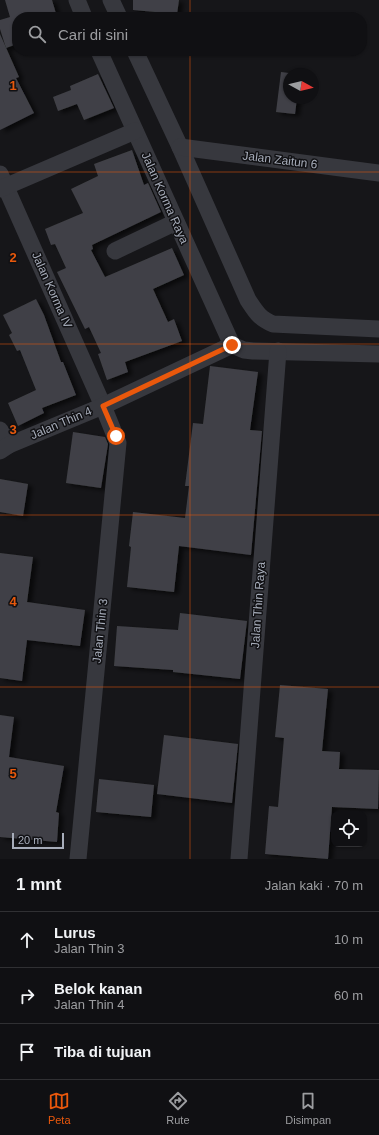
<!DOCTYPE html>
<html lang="id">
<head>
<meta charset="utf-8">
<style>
  body { margin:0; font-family:Arial,sans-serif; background:#1e1e21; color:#f1f3f6 }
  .controls { position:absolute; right:12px; bottom:12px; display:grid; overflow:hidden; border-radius:8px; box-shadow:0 1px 3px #0004 }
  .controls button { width:36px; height:36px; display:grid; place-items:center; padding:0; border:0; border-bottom:1px solid #303033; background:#101013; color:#f1f3f6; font:20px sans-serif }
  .compass { position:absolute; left:283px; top:68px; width:36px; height:36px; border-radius:50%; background:#101013; box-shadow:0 1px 3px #0004; rotate:98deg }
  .scale { position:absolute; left:12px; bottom:10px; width:52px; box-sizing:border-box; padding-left:4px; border:2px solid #a7adba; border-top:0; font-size:11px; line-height:14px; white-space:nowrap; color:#a7adba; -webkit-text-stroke:3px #111114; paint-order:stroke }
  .stop { position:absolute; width:12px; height:12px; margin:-9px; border:3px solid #ea580c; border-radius:50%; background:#fff }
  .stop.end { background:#ea580c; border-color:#fff; box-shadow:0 1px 4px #0008 }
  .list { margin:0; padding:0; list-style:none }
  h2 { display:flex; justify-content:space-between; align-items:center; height:52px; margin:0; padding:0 16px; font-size:17px }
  h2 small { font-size:13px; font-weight:400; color:#9c9da0 }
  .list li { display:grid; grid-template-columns:26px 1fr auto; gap:12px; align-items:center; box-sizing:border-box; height:56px; padding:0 16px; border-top:1px solid #303033 }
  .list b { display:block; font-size:15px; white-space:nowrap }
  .list p { margin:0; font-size:13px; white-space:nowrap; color:#9c9da0 }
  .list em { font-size:13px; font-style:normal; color:#9c9da0 }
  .icon { flex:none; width:22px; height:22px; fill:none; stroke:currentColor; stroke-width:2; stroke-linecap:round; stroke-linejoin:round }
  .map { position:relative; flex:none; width:379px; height:859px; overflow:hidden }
  .search { position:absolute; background:#101013; box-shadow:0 1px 3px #0004; left:12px; right:12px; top:12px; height:44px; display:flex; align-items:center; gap:10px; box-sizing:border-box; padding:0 14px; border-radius:16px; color:#9c9da0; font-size:15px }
  .sheet { height:220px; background:#101013 }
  nav { display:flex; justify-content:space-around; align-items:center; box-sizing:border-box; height:56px; border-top:1px solid #303033; background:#101013; font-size:11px; color:#9c9da0 }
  nav a { display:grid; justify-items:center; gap:2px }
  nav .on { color:#ea580c }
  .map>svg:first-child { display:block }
  .building { fill:#404146; filter:url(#shadow) }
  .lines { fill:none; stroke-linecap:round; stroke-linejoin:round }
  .minor { stroke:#37383e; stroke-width:17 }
  .route { stroke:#ea580c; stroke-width:5 }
  .grid { fill:none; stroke:#e8590c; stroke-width:1; stroke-opacity:0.55 }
  .labels { text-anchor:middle; stroke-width:3; stroke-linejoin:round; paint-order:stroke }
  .street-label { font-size:12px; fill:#a7adba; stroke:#111114 }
  .grid-label { font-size:13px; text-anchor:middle; font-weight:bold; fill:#e8590c; stroke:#111114; stroke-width:3; stroke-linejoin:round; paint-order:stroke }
</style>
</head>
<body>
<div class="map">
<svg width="379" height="859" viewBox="0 0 379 859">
  <defs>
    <filter id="shadow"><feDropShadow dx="4.5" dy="2.5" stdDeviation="2" flood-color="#0009"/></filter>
  </defs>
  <rect width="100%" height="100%" fill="#161619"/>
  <g class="building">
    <polygon points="5,0 52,0 57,17 17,17 17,44 6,48 0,29 0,20 10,17"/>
    <polygon points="133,0 179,0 177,14 133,10"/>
    <polygon points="0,34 19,77 16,78 34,113 0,130"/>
    <polygon points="281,72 297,74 289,74 289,98 297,98 295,114 276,112"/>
    <polygon points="98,74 114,108 84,120 77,104 58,111 53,97 71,90 70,86"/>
    <polygon points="132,150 144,185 148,183 161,212 92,245 93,249 91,250 105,277 172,248 184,275 153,289 168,322 174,319 182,341 125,362 128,372 107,380 98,354 101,353 89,327 85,329 57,272 66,268 55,244 51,245 45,229 83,213 71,189 98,176 94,164"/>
    <polygon points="36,299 44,315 61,362 63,362 76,395 42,408 44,413 18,426 8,403 36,390 20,350 17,351 9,335 12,333 3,315"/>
    <polygon points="210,366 258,372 250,430 262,431 251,555 179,546 174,592 127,587 131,547 129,546 133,512 185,518 189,486 185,486 193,423 203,424"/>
    <polygon points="73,432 105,437 108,444 101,488 66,483"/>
    <polygon points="0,479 28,484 23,516 0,512"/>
    <polygon points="0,553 33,557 27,602 85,610 80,646 27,640 22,681 0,678"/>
    <polygon points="180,613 247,621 240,679 173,672 173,670 114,666 117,626 178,630"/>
    <polygon points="280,685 328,689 322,751 340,752 339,769 379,770 378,809 332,807 328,859 265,854 269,806 278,807 284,738 275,737"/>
    <polygon points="0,715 14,717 9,757 64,766 56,812 59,813 57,842 0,837"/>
    <polygon points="164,735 238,744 232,803 157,794"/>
    <polygon points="99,779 154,785 151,817 96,812"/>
  </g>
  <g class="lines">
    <g class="minor">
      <polyline points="77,0 84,17"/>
      <polyline points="111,0 119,17"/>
      <polyline points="99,51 232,345"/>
      <path d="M135,51L180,147L248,300C256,312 259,318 273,324L379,329"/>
      <polyline points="180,147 379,173"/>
      <polyline points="0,174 103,406 118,443 78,859"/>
      <polyline points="0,189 135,131"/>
      <polyline points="115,251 176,222"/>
      <polyline points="232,345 244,350 253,351 379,354"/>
      <polyline points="0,430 9,445"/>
      <polyline points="0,451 9,445 103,406 232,345"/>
      <polyline points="239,859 278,351"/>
    </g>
  </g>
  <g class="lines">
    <polyline class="route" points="116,436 103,406 232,345"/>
  </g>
  <path class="grid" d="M190,0V17M190,51V859M0,172H379M0,344H379M0,515H379M0,687H379"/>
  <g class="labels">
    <g class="street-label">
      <text transform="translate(280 160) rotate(7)" y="4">Jalan Zaitun 6</text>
      <text transform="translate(165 198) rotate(66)" y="4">Jalan Korma Raya</text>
      <text transform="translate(52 290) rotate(66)" y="4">Jalan Korma IV</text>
      <text transform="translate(61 423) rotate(-23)" y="4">Jalan Thin 4</text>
      <text transform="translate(258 605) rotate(-86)" y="4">Jalan Thin Raya</text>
      <text transform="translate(100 631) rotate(-84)" y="4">Jalan Thin 3</text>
    </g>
  </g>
  <g class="grid-label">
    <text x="13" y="90">1</text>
    <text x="13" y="262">2</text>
    <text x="13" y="434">3</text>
    <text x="13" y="606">4</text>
    <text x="13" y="778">5</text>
  </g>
</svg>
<div class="controls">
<button><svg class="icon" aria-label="locate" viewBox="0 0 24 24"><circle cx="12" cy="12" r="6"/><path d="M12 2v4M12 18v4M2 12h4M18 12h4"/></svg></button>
</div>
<svg class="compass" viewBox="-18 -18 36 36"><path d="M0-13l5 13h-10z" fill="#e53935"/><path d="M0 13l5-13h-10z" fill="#9c9da0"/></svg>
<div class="scale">20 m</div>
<div class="stop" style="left:116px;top:436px"></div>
<div class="stop end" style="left:232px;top:345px"></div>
<div class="search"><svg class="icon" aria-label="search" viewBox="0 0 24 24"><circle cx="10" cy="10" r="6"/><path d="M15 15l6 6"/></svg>Cari di sini</div>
</div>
<section class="sheet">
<h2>1 mnt<small>Jalan kaki · 70 m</small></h2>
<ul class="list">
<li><svg class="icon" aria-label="ahead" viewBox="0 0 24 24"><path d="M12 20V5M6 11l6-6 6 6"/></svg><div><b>Lurus</b><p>Jalan Thin 3</p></div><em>10 m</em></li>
<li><svg class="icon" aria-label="right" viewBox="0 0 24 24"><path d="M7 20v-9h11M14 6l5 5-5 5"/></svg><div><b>Belok kanan</b><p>Jalan Thin 4</p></div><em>60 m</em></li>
<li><svg class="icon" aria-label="arrive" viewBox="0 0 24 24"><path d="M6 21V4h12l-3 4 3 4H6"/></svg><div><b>Tiba di tujuan</b></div></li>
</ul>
</section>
<nav>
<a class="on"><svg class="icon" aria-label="map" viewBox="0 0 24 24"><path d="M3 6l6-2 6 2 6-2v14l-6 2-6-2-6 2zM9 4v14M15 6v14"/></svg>Peta</a>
<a><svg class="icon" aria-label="directions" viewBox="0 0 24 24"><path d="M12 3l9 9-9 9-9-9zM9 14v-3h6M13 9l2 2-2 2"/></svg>Rute</a>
<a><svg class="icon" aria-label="saved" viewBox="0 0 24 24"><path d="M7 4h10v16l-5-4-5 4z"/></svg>Disimpan</a>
</nav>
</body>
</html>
